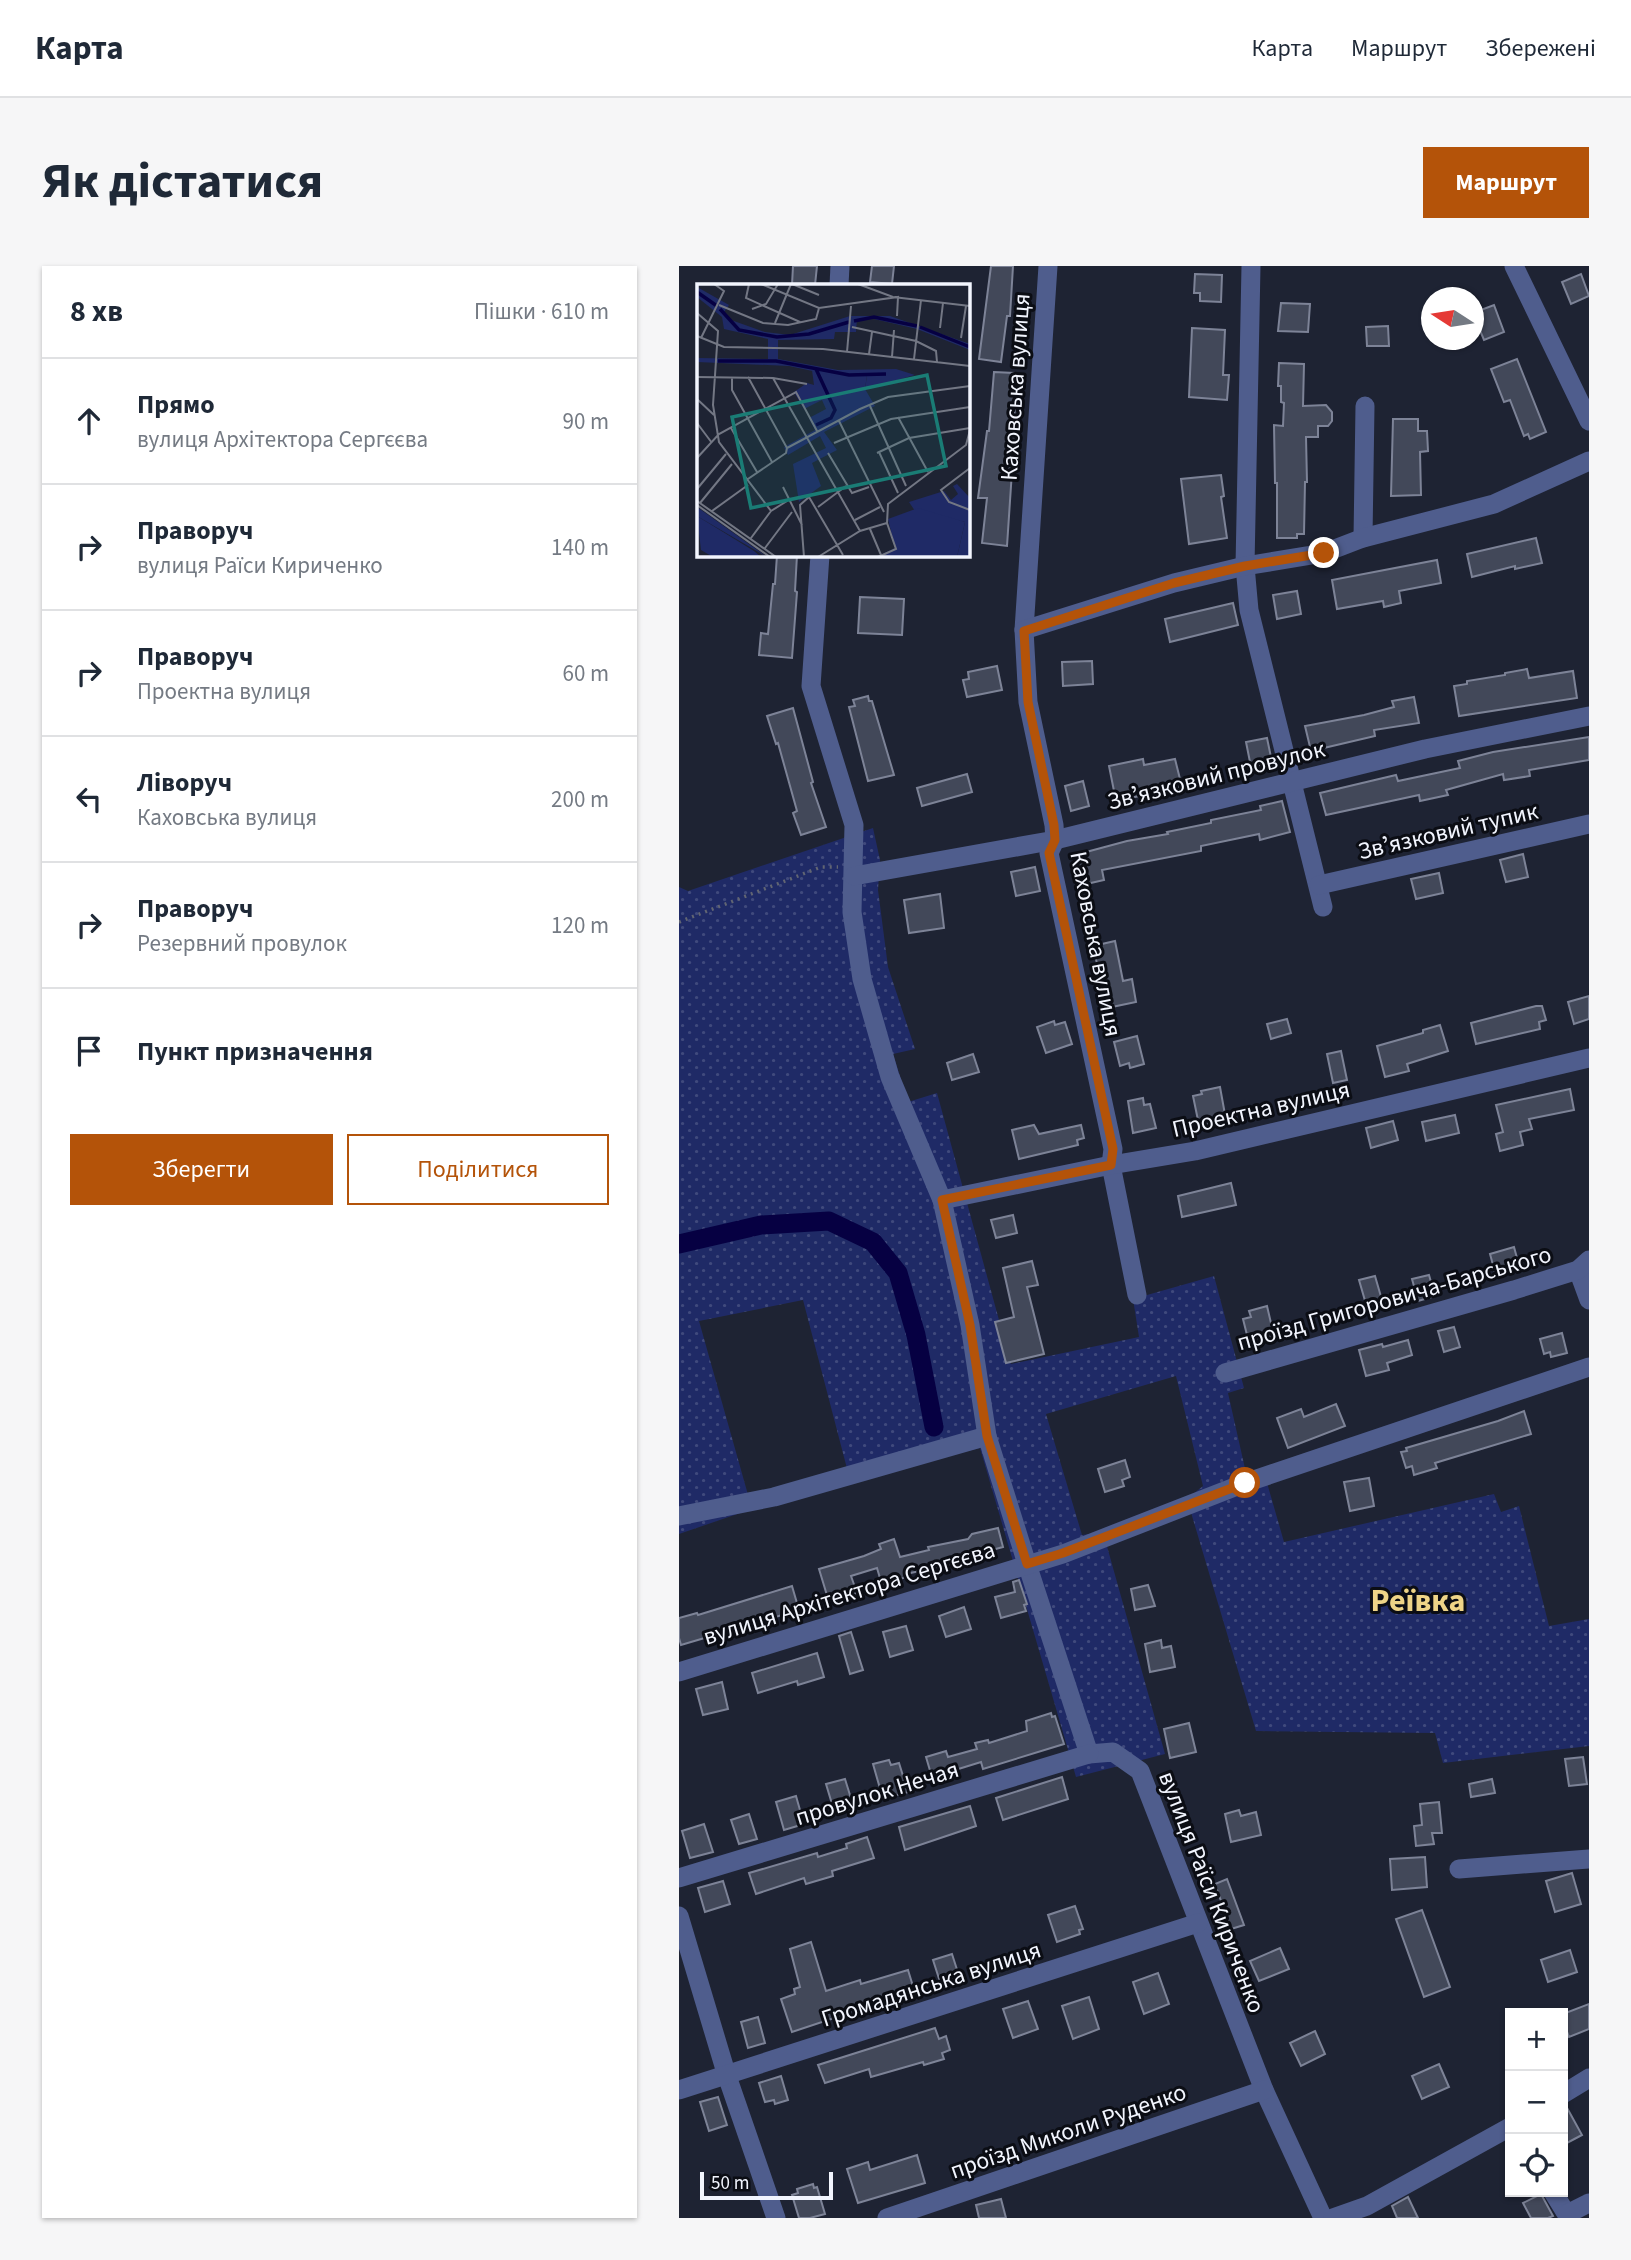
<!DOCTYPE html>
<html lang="uk">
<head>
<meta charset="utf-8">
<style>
  body { margin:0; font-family:"Source Sans 3",sans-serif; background:#f6f6f7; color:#1f2937 }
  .controls { position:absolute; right:21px; bottom:21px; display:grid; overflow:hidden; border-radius:0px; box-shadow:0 2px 5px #0004 }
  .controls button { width:63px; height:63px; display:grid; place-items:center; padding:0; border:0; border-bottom:2px solid #e0e1e3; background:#fff; color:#1f2937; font:35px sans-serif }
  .compass { position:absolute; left:742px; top:21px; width:63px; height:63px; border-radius:50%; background:#fff; box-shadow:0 2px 5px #0004; rotate:282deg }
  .scale { position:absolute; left:21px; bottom:18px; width:133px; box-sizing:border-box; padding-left:7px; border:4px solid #f2f5fe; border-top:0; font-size:19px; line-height:24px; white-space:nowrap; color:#f2f5fe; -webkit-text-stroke:5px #0b0d14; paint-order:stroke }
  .stop { position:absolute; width:21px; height:21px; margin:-16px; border:5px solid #b45309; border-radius:50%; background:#fff }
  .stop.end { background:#b45309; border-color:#fff; box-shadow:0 2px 7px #0008 }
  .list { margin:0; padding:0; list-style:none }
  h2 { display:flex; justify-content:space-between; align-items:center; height:91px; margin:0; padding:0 28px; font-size:30px }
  h2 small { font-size:23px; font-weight:400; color:#747a83 }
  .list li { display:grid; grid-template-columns:46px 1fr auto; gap:21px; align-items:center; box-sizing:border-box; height:126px; padding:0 28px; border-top:2px solid #e0e1e3 }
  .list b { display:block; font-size:26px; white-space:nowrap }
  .list p { margin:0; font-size:23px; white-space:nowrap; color:#747a83 }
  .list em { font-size:23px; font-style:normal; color:#747a83 }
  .actions { display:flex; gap:14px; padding:21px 28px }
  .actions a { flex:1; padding:16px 0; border:2px solid #b45309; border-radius:0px; text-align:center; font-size:24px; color:#b45309 }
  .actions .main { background:#b45309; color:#fff }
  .icon { flex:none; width:38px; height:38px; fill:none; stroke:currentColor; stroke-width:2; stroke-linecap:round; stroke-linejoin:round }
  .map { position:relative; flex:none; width:910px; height:1952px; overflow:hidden; border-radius:0px }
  header { display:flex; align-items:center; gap:42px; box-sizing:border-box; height:98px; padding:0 35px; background:#fff; border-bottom:2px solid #e0e1e3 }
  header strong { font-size:33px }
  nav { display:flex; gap:38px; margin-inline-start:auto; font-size:24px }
  .intro { display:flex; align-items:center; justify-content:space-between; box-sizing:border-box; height:168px; padding:0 42px }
  h1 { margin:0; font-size:49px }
  .button { padding:18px 32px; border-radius:0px; background:#b45309; color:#fff; font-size:24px; font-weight:700 }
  main { display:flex; gap:42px; padding:0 42px }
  aside { flex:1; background:#fff; border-radius:0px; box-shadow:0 2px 5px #0004 }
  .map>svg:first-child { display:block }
  .grass { fill:url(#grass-dots) }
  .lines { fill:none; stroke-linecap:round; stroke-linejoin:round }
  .canal { stroke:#060042; stroke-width:19 }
  .building { fill:#424859; stroke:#7d8397; stroke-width:2 }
  .path { stroke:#616573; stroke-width:3.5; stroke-dasharray:2 5; stroke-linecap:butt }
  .street { stroke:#4f5d8d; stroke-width:19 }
  .route { stroke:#b45309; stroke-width:9 }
  .labels { text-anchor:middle; stroke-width:6; stroke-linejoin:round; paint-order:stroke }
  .street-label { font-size:24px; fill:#f2f5fe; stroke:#0b0d14 }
  .district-label { font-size:32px; font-weight:bold; fill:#eed487; stroke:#0b0d14 }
  .inset-river { fill:none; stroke:#060042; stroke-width:3.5 }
  .inset-road { fill:none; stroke:#737784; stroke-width:2 }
  .view { fill:#1a7c75; fill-opacity:0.15; stroke:#1a7c75; stroke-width:3.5 }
  .inset-edge { fill:none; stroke:#f2f5fe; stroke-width:3.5 }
</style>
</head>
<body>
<header>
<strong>Карта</strong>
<nav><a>Карта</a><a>Маршрут</a><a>Збережені</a></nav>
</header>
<div class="intro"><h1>Як дістатися</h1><a class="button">Маршрут</a></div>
<main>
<aside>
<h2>8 хв<small>Пішки · 610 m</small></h2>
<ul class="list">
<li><svg class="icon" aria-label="ahead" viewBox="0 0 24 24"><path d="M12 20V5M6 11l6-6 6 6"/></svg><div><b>Прямо</b><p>вулиця Архітектора Сергєєва</p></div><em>90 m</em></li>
<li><svg class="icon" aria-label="right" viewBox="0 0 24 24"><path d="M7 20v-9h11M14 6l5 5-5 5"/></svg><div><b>Праворуч</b><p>вулиця Раїси Кириченко</p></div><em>140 m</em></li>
<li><svg class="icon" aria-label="right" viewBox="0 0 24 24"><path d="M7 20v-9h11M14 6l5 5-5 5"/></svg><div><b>Праворуч</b><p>Проектна вулиця</p></div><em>60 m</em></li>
<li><svg class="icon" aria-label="left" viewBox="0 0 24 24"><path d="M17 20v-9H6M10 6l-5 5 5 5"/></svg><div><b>Ліворуч</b><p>Каховська вулиця</p></div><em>200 m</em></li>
<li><svg class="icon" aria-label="right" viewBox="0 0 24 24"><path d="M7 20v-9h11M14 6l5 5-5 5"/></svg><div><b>Праворуч</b><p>Резервний провулок</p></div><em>120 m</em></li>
<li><svg class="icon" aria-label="arrive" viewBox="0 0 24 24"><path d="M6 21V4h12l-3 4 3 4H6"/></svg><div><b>Пункт призначення</b></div></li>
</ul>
<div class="actions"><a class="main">Зберегти</a><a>Поділитися</a></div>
</aside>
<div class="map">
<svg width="910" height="1952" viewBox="0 0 910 1952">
  <defs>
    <pattern id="grass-dots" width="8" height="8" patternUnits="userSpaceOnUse" patternTransform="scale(1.75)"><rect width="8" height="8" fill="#1f2a66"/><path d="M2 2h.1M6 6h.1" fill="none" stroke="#404a7d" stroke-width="1.8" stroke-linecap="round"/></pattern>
  </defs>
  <rect width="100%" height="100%" fill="#1e2333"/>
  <polygon class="grass" points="194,562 201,594 199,624 209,701 236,783 214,788 229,836 258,827 332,1098 460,1071 454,1033 535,1010 565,1122 549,1127 567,1207 584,1203 605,1276 815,1228 822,1246 840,1240 870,1360 910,1353 910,1480 764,1497 756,1467 577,1465 508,1233 524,1220 497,1110 367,1148 403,1269 424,1266 486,1488 397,1511 301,1182 171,1214 124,1034 20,1055 73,1243 0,1268 0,621 9,625"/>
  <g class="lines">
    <polyline class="canal" points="0,978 82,959 150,955 194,976 219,1007 237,1069 255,1161"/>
  </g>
  <g class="building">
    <polygon points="114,0 138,0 136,19 113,19"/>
    <polygon points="193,0 215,0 213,18 191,16"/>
    <polygon points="312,0 334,0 331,50 328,50 322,96 300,93"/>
    <polygon points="516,8 543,9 542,36 521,35 521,27 515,27"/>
    <polygon points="902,8 910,30 892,38 883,16"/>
    <polygon points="602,37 631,38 629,66 599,65"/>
    <polygon points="815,39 825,66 805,74 800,62 794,64 794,47"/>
    <polygon points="709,60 710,80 688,80 687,61"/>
    <polygon points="513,62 546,64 544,109 550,109 548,134 510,131"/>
    <polygon points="838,93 867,166 851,173 849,168 845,170 831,134 825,136 812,103"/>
    <polygon points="600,97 625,98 624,140 647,139 653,146 653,155 649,160 639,160 639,171 627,171 628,216 626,216 625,268 618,268 618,272 598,272 598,217 596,217 595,159 604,160 605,137 602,136 602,120 599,120"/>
    <polygon points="315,106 335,107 334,113 338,113 334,167 338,168 336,190 334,190 328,280 303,277 308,232 299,232 308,165 310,165"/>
    <polygon points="714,153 739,153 739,165 748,165 749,185 741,186 742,229 712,230"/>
    <polygon points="542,209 545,230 542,231 548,272 510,278 502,213"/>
    <polygon points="857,272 863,297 836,303 836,300 793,311 788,288"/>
    <polygon points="98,289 118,289 116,325 118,326 113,392 80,389 82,367 89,368 94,318 96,318"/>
    <polygon points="758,294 762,317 720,325 722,337 705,341 704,335 658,343 653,314"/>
    <polygon points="618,325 622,348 598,353 594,329"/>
    <polygon points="181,331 225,333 223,369 179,367"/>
    <polygon points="554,337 559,359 491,376 486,353"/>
    <polygon points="413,395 414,418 384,420 383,396"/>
    <polygon points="318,400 323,424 288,431 284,414 290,413 289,406"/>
    <polygon points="848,403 850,412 894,405 898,432 780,450 775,420 788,418 788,415 826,409 826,407"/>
    <polygon points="189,430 190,435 193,435 215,509 189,515 170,441 176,440 174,434"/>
    <polygon points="735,431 740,457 695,464 696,470 632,485 626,460 685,449 715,441 713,435"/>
    <polygon points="114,442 134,516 132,517 147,561 122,569 114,547 118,545 99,477 97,478 88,450"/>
    <polygon points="910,471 910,494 850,504 851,510 825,514 824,508 767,524 769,529 741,535 740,529 647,549 641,527 717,509 719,515 781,502 779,495 814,486"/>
    <polygon points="588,472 593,496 572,501 567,476"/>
    <polygon points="464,493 465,499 496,493 503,521 437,535 430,500"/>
    <polygon points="288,508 293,526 243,540 238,522"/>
    <polygon points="404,515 410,540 392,545 386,520"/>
    <polygon points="603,535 611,566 581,574 580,568 522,580 522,585 423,604 425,614 403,619 396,589 448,575 489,568 488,566 532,557 532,554 582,544 581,540"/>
    <polygon points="844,588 849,611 827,616 821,594"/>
    <polygon points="356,601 361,625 337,630 332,606"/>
    <polygon points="760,607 764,627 737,633 732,613"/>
    <polygon points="261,628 265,662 230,667 225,634"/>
    <polygon points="436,675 444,715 453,713 457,736 428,742 414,680"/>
    <polygon points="910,730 910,753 895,758 889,736"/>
    <polygon points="857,740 863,740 867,754 860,756 861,763 797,778 792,757"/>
    <polygon points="608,753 612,767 592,773 588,758"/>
    <polygon points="375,755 376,759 386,756 393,778 367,787 358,761"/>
    <polygon points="761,759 769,785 728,798 730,805 706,811 698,780 744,767 744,764"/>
    <polygon points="458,770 465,798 451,802 450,797 441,800 435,776"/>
    <polygon points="662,785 668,814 654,817 648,788"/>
    <polygon points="294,788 300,806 273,814 268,797"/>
    <polygon points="541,821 547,854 520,859 514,830 523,828 522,825"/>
    <polygon points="891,823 895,844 850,853 853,863 841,866 844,879 821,885 817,868 824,866 817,839"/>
    <polygon points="464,832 465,839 471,838 477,862 454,867 449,835"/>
    <polygon points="776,849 780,867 747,875 743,856"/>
    <polygon points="714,855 719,874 692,882 687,862"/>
    <polygon points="355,859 360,868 402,859 405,872 398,874 399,879 340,893 333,864"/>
    <polygon points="552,917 557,939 503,951 499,930"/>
    <polygon points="334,949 338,967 317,972 312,954"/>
    <polygon points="835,981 841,1003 817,1010 811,988"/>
    <polygon points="353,995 359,1019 348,1021 365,1088 327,1097 316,1056 335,1051 324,1002"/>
    <polygon points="750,1009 756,1030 739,1035 733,1013"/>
    <polygon points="696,1010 705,1041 689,1045 680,1014"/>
    <polygon points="588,1040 595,1070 570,1077 564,1053 572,1051 570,1045"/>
    <polygon points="775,1061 781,1081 765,1086 759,1065"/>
    <polygon points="883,1067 888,1087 872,1091 871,1086 865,1088 861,1073"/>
    <polygon points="729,1074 733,1089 708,1097 710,1104 687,1110 680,1084 703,1078 704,1081"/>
    <polygon points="657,1138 666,1160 609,1182 598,1152 622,1143 625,1151"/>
    <polygon points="845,1145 852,1168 756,1197 758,1202 735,1209 733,1200 727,1202 722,1186 728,1185 727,1182 819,1155"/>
    <polygon points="446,1194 451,1211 443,1214 445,1220 426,1226 419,1203"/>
    <polygon points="690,1212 695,1240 671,1245 665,1216"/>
    <polygon points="319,1262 324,1281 276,1294 277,1297 227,1308 227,1311 203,1319 198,1302 172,1310 178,1327 150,1336 140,1303 185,1290 202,1283 200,1278 215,1273 221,1291 250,1284 249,1281 289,1273 293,1268"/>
    <polygon points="340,1314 348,1338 345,1339 347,1345 322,1352 316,1331 336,1326 334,1316"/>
    <polygon points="469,1319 476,1340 456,1344 452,1323"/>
    <polygon points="113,1320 120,1344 2,1379 0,1372 0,1352 18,1347 19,1349"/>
    <polygon points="285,1341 292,1363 267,1371 260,1350"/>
    <polygon points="227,1360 234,1384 211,1391 204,1366"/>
    <polygon points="172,1366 184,1404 171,1408 160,1370"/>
    <polygon points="482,1374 483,1382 492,1380 496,1401 471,1406 466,1378"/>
    <polygon points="138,1387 145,1411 119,1419 118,1415 79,1427 73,1407"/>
    <polygon points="43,1416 49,1443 24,1449 17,1423"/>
    <polygon points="372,1447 373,1451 376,1450 385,1478 304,1503 302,1496 273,1505 275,1512 255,1518 247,1491 267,1485 269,1491 298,1483 296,1477 309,1474 310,1477 348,1465 347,1455"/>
    <polygon points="510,1457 517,1486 491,1492 485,1463"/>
    <polygon points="904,1491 908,1518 890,1520 886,1493"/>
    <polygon points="210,1494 212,1499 220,1497 229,1526 204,1533 194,1498"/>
    <polygon points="383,1511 389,1533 324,1554 317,1532"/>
    <polygon points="166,1513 175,1542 156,1548 147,1518"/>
    <polygon points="813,1513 816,1527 792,1531 790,1518"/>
    <polygon points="117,1530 125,1558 105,1564 97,1536"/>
    <polygon points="760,1536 763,1567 753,1567 755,1578 737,1580 735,1560 743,1559 741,1538"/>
    <polygon points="291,1540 297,1560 226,1584 220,1561"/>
    <polygon points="560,1544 562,1550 577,1546 582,1569 552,1576 546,1548"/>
    <polygon points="70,1548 78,1573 60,1578 52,1554"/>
    <polygon points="25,1558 34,1586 11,1592 3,1565"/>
    <polygon points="188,1571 195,1592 153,1605 154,1610 127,1618 125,1612 77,1628 70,1607 138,1587 139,1591 168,1582 167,1578"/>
    <polygon points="746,1591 748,1621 713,1624 711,1593"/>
    <polygon points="893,1607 902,1638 876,1646 867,1615"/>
    <polygon points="548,1613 565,1659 552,1663 536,1618"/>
    <polygon points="44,1615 51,1638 26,1646 19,1622"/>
    <polygon points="396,1640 404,1663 400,1664 401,1668 378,1676 369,1649"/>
    <polygon points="743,1644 771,1721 745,1731 717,1653"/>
    <polygon points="132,1676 147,1725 181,1714 182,1718 229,1704 237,1730 165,1752 164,1749 113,1766 102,1733 116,1728 115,1723 121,1721 111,1683"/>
    <polygon points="601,1682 610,1703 580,1715 571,1695"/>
    <polygon points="891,1684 898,1706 869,1716 862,1694"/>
    <polygon points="273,1688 282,1716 263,1722 254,1694"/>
    <polygon points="479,1707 490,1738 465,1748 454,1716"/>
    <polygon points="410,1731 420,1763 394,1773 383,1740"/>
    <polygon points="349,1735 359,1763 334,1772 324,1743"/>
    <polygon points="910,1738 910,1763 890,1771 884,1755 884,1748"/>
    <polygon points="79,1751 86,1777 69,1782 62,1756"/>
    <polygon points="256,1762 260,1773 267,1770 271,1784 263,1787 265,1793 245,1799 244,1796 192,1811 190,1803 146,1817 139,1799"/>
    <polygon points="636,1765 646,1788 622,1800 611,1777"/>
    <polygon points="760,1798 770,1821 743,1833 733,1810"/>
    <polygon points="102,1810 109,1834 96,1838 95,1834 86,1836 80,1817"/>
    <polygon points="39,1831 48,1859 30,1865 21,1836"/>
    <polygon points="884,1840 887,1840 903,1869 884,1879"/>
    <polygon points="238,1889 246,1917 179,1937 168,1903 189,1896 191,1904"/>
    <polygon points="134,1918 135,1922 138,1921 146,1948 131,1952 120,1952 113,1929 119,1927 118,1923"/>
    <polygon points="862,1928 874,1950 869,1952 852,1952 844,1937"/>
    <polygon points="729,1931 739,1952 718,1952 713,1940"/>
    <polygon points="322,1933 327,1952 300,1952 297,1939"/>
  </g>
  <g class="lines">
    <polyline class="path" points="0,656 142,601 159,601"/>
    <g class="street">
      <polyline points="369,0 345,364 349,436 375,559 376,574 370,587 434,883 432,899 458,1029"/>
      <polyline points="572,0 566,300 570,344 644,641"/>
      <polyline points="835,0 910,155"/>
      <polyline points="160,19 161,0"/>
      <polyline points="684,272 686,140"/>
      <polyline points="141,289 132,420 175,559 173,646 183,713 211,811 263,934 291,1059 308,1170 348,1298 410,1488 434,1486 461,1505 585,1824 644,1952"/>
      <polyline points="345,364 495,317 566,300 645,287 684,272 815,238 910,195"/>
      <polyline points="175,610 376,574 746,483 910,450"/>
      <polyline points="640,619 910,558"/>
      <polyline points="263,934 432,899 516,885 910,792"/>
      <polyline points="899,1004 910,1034"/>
      <polyline points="546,1107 835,1024 899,1004 910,994"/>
      <polyline points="0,1250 95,1231 308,1170"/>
      <polyline points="0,1406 384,1288 566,1217 910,1101"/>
      <polyline points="780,1603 910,1593"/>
      <polyline points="0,1612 410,1488"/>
      <polyline points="0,1650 48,1810 97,1952"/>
      <polyline points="0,1824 519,1657"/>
      <polyline points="884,1828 910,1812"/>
      <polyline points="874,1926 890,1952"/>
      <polyline points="888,1948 910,1937"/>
      <polyline points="208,1952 585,1824"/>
      <polyline points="654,1952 688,1940 831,1861"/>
    </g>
  </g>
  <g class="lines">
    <polyline class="route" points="566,1217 384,1287 348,1298 308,1170 291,1059 263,934 432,899 434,883 370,587 376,574 375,559 349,436 345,365 495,317 566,300 645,287"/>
  </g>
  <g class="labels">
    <g class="street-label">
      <text transform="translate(336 121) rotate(-86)" y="8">Каховська вулиця</text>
      <text transform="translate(537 509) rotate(-14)" y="8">Звʼязковий провулок</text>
      <text transform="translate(769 565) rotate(-13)" y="8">Звʼязковий тупик</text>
      <text transform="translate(417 678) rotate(79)" y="8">Каховська вулиця</text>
      <text transform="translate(582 843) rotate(-13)" y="8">Проектна вулиця</text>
      <text transform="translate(715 1032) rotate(-16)" y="8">проїзд Григоровича-Барського</text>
      <text transform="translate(170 1327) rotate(-17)" y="8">вулиця Архітектора Сергєєва</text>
      <text transform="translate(198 1527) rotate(-17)" y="8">провулок Нечая</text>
      <text transform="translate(533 1626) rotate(69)" y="8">вулиця Раїси Кириченко</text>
      <text transform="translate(252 1718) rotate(-18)" y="8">Громадянська вулиця</text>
      <text transform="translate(389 1865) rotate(-19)" y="8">проїзд Миколи Руденко</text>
    </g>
    <g class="district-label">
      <text x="739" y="1345">Реївка</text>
    </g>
  </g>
  <g transform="translate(18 18)">
    <rect width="273" height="273" fill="#1e2333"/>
    <path d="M115,86L170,92L168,105L178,122L127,148L140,166L115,179L124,202L102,218L96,180L129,164L123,152L91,171L87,163L118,146L112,134L129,125L125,116L107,125L97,108L110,99L117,101ZM260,200L273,214V273H260L268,238L218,227L212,218L247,207L254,216L261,210L256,202ZM0,232L57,267L64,273H16L4,266Z" fill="#1f2a66"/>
    <path d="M0,3L32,21L27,28L34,36L68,48L93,51L153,32H193L273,60V66L220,45L173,34L160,35L159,48H138L137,55L81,56V75L141,86L199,85L218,91L168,105L170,92H139L92,82L0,78V74L71,75V55L27,45L25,33L0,13ZM0,223L70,273L0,232Z" fill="#1f2a66"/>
    <path d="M221,224L268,238L260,273H179L198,264L191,235Z" fill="#1f2a66"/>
    <path class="inset-river" d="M0,8L20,22M23,25L42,46L80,53L112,50L152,38M157,37L177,33L220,42M223,43L273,63M21,77H79L152,91L189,90M119,85L138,126L134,134L119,141"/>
    <path class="inset-road" d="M52,0L49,14L103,38M64,0L122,24L201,13L200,32M95,0L122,11M161,0L196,13L273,22M22,21L66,39L91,41L119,35L122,24M55,25L69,20L81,0M0,29L21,47L16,121L22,158L74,227L90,217M78,39L94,0M155,43L219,57L239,67L240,78M243,44L246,19M0,52L27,63L126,65L273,82M4,54L27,7L17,0M264,54L269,22M150,68L154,22M172,70L175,48M195,73L197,46M217,75L224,16M0,93L76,94L110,100M35,93V106L75,178M51,93L90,164M76,94L163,247M0,115L17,131M173,122L209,202M201,133L231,188M142,137L187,228M0,139L15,159M34,144L60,188M137,159L194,135L273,123M182,168L201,209M131,169L155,209L172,203M180,169L212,154L273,144M0,174L22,150L99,108L120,147M273,184L244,206L252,218L273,226M48,197L89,169L90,164L163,125L191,113L273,102M86,203L105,241M0,205L29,170M0,217L79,273M3,219L35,180M0,221L73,273M121,223L149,202M15,227L51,201M158,236L183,223M173,245L184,271M54,254L74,227M68,264L95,228M107,273L103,221L112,213L146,271M121,273L163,247L190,239L191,220L269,161L273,146M181,273L199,265L190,239"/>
    <path class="view" d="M230,91L249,182L54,224L35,133Z"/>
    <rect width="273" height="273" class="inset-edge"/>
  </g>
</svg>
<div class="controls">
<button>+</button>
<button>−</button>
<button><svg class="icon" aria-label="locate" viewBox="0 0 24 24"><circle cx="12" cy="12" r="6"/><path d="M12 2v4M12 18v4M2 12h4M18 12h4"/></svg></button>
</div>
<svg class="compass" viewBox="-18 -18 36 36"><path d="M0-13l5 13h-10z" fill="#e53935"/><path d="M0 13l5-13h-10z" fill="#747a83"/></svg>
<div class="scale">50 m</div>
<div class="stop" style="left:566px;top:1217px"></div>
<div class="stop end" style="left:645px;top:287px"></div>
</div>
</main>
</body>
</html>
